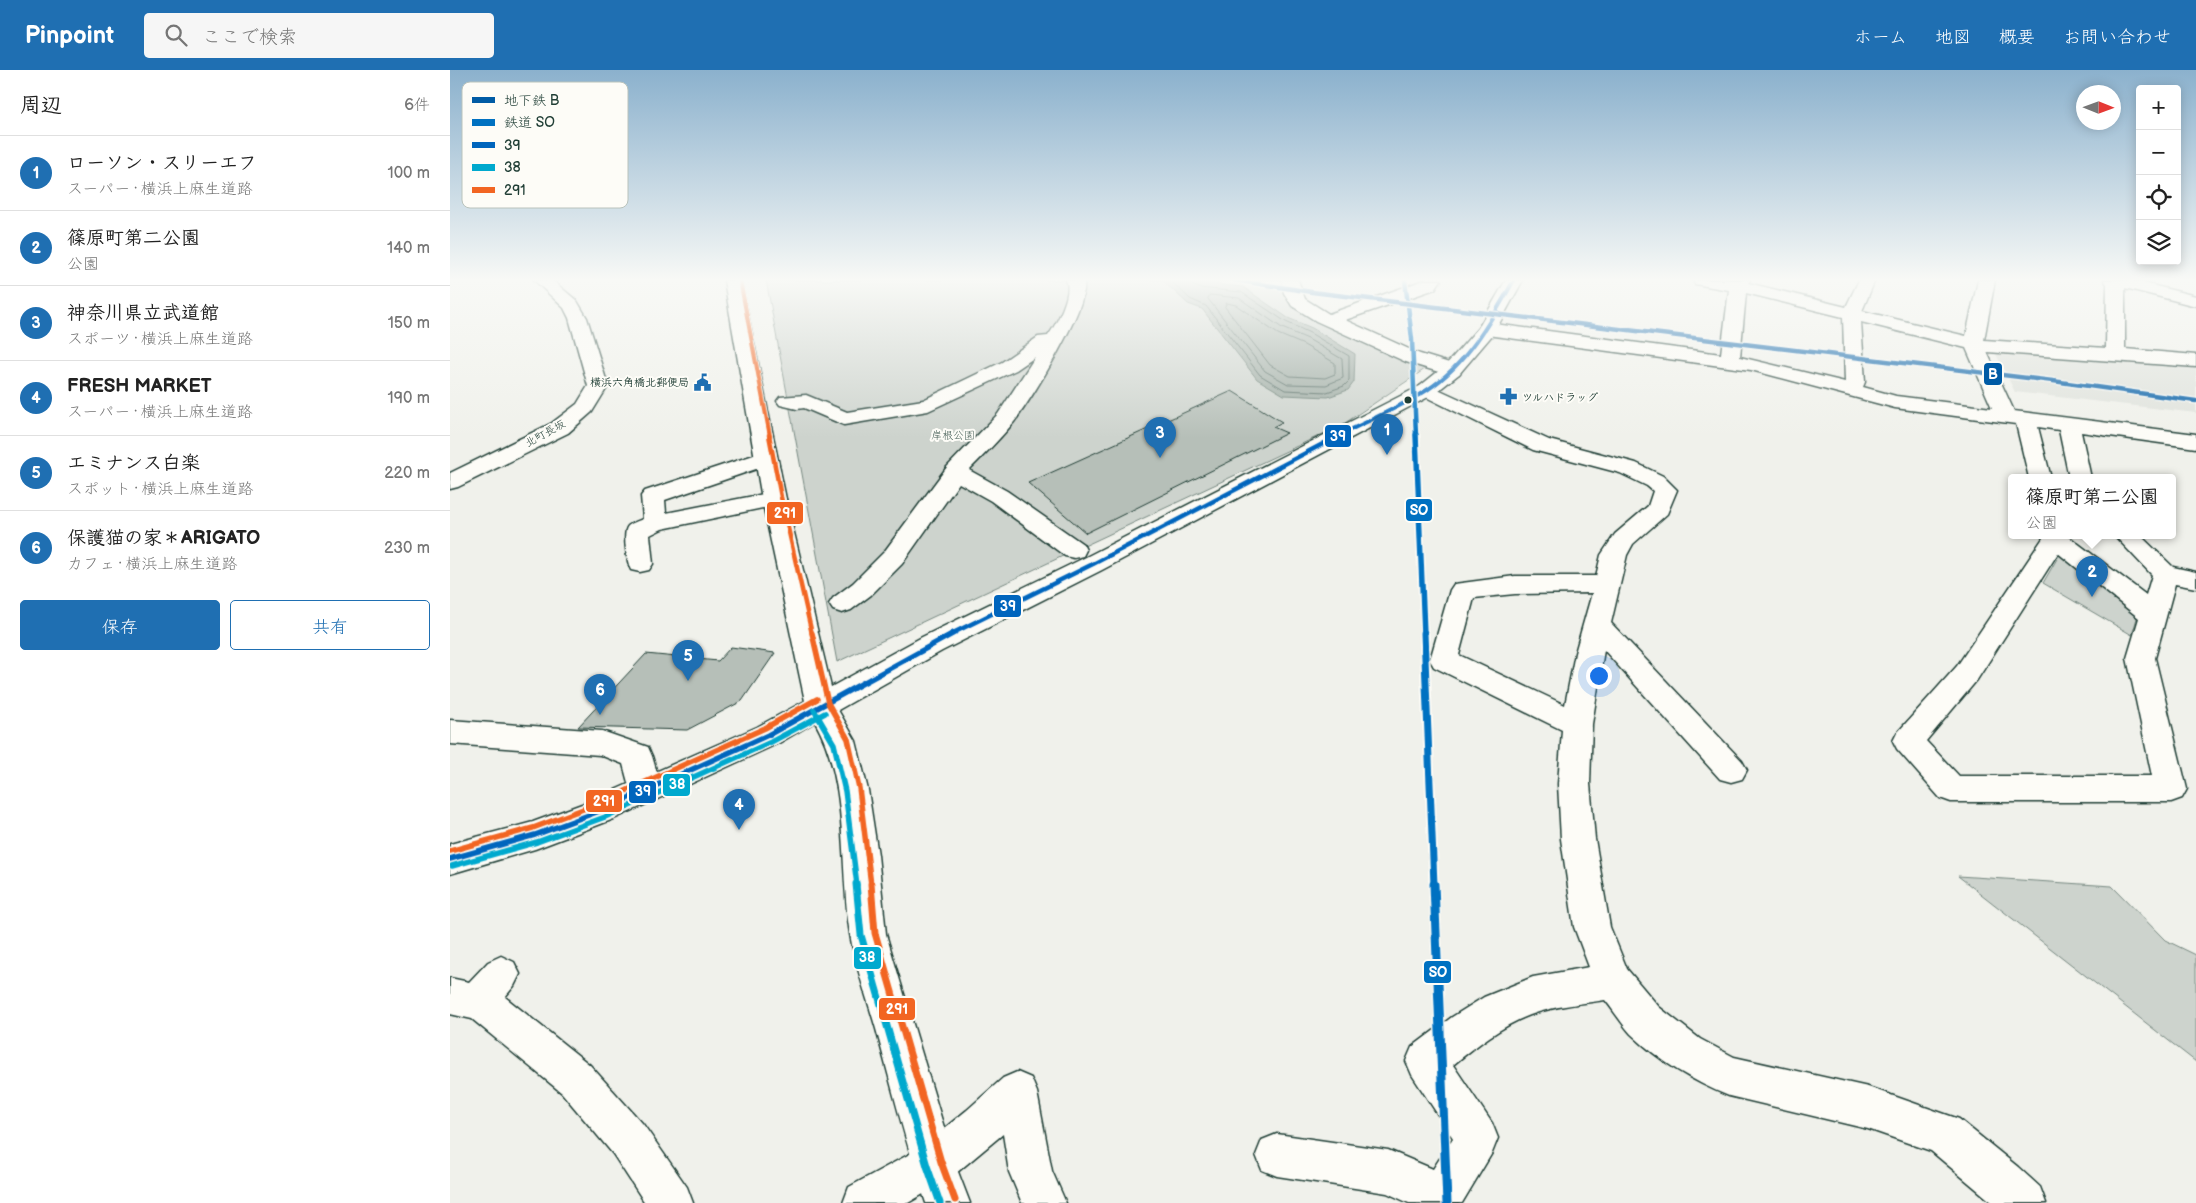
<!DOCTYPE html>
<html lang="ja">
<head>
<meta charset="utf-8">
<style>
  body { margin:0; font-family:"Balsamiq Sans","Klee One",sans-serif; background:#f6f6f6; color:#222 }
  .controls { position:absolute; right:15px; top:15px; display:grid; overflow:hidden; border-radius:5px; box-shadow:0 2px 12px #0003 }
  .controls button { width:45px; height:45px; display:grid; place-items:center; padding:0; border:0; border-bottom:1px solid #e0e0e0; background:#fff; color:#222; font:25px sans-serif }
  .compass { position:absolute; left:1626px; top:15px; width:45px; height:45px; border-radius:50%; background:#fff; box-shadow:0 2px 12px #0003; rotate:91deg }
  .you { position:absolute; left:1148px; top:605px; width:18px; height:18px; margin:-12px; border:4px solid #fff; border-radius:50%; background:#1a73e8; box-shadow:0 0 0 8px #1a73e833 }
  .badge { display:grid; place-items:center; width:32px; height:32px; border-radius:50%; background:#1f6fb2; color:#fff; font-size:16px; font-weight:700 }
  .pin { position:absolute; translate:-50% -41px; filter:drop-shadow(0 1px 2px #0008) }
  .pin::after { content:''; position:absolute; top:26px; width:18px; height:15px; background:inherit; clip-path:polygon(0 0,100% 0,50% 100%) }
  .popup { position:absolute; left:1558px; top:404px; width:168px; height:65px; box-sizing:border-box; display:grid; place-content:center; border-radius:5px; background:#fff; filter:drop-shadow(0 1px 4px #0005); font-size:16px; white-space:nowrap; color:#767676 }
  .popup b { font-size:19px; color:#222 }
  .popup::after { content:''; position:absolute; left:50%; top:100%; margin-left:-10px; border:10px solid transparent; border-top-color:#fff }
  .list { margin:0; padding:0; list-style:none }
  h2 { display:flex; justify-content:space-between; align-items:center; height:65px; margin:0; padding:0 20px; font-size:21px }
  h2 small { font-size:16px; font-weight:400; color:#767676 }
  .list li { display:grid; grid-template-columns:32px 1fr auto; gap:15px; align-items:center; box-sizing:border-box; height:75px; padding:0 20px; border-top:1px solid #e0e0e0 }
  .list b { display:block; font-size:19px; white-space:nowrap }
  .list p { margin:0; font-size:16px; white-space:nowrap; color:#767676 }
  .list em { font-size:16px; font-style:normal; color:#767676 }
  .actions { display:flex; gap:10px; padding:15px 20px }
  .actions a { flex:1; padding:11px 0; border:1px solid #1f6fb2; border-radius:5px; text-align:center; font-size:18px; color:#1f6fb2 }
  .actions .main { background:#1f6fb2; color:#fff }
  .icon { flex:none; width:28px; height:28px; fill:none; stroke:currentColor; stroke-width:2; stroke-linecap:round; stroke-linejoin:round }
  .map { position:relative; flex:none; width:1746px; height:1133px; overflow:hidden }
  header { display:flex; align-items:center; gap:30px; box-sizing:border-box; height:70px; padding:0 25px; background:#1f6fb2; color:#fff }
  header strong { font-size:24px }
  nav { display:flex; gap:28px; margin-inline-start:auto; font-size:18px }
  .search { width:350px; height:45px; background:#f6f6f6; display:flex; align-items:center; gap:12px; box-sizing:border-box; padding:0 18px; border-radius:5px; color:#767676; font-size:19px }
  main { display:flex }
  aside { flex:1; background:#fff }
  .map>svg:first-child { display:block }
  .built { fill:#dfe2dc }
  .green { fill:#cdd3cd; stroke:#768880 }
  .water { fill:#9faca4; stroke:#6c8077 }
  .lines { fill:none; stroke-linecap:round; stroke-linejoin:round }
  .shore { stroke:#526961; stroke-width:1 }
  .building { fill:#b6bfb8; stroke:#1f3d34 }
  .street-casing { stroke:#1f3d34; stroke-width:3 }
  .primary-casing { stroke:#1f3d34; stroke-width:3 }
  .street { fill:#fdfcf7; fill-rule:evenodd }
  .primary { fill:#fdfcf7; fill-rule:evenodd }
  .bus-1-far2-casing { stroke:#fdfcf7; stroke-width:6 }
  .bus-1-far1-casing { stroke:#fdfcf7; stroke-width:8 }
  .bus-1-casing { stroke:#fdfcf7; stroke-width:9 }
  .bus-2-far1-casing { stroke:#fdfcf7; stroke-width:9 }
  .bus-2-casing { stroke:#fdfcf7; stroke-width:11 }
  .bus-3-far3-casing { stroke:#fdfcf7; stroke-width:6 }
  .bus-3-far2-casing { stroke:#fdfcf7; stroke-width:8 }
  .bus-3-far1-casing { stroke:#fdfcf7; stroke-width:9 }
  .bus-3-casing { stroke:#fdfcf7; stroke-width:11 }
  .bus-1-far2 { stroke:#0065bd; stroke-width:4 }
  .bus-1-far1 { stroke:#0065bd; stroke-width:4.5 }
  .bus-1 { stroke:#0065bd; stroke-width:5.5 }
  .bus-2-far1 { stroke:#00a9ce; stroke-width:5.5 }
  .bus-2 { stroke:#00a9ce; stroke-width:7 }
  .bus-3-far3 { stroke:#f26522; stroke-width:4 }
  .bus-3-far2 { stroke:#f26522; stroke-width:4.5 }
  .bus-3-far1 { stroke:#f26522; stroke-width:5.5 }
  .bus-3 { stroke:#f26522; stroke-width:7 }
  .rail-1-far3-casing { stroke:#fdfcf7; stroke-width:7 }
  .rail-1-far2-casing { stroke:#fdfcf7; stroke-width:9 }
  .rail-1-far1-casing { stroke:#fdfcf7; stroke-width:11 }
  .rail-1-casing { stroke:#fdfcf7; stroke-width:12 }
  .rail-1-far3 { stroke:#0071c1; stroke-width:4.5 }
  .rail-1-far2 { stroke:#0071c1; stroke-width:5.5 }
  .rail-1-far1 { stroke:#0071c1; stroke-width:7 }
  .rail-1 { stroke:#0071c1; stroke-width:9 }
  .metro-1-casing { stroke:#fdfcf7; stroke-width:7 }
  .metro-1 { stroke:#005ba5; stroke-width:4.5 }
  .bus-dot { fill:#1f3d34; stroke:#fdfcf7; stroke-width:2 }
  .labels { text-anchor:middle; stroke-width:4; stroke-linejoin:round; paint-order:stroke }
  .far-poi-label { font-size:11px; font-weight:bold; fill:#1f3d34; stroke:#fdfcf7; text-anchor:end }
  .far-street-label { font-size:11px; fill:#1f3d34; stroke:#fdfcf7 }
  .far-park-label { font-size:11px; fill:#425b53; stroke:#fdfcf7 }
  .key { fill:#fdfcf7; stroke:#bac3bc; stroke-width:1 }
  .key-label { font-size:14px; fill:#1f3d34 }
  .line-badge { stroke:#fdfcf7; stroke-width:2 }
  .badge-label { font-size:14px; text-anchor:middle; font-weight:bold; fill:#fff }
</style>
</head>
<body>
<header>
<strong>Pinpoint</strong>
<div class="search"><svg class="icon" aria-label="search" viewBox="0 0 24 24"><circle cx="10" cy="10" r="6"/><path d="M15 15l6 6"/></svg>ここで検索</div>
<nav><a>ホーム</a><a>地図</a><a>概要</a><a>お問い合わせ</a></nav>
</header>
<main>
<aside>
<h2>周辺<small>6件</small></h2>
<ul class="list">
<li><span class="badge">1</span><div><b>ローソン・スリーエフ</b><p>スーパー · 横浜上麻生道路</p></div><em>100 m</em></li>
<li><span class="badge">2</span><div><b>篠原町第二公園</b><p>公園</p></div><em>140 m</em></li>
<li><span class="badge">3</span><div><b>神奈川県立武道館</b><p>スポーツ · 横浜上麻生道路</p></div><em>150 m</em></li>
<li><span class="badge">4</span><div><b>FRESH MARKET</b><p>スーパー · 横浜上麻生道路</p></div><em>190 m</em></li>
<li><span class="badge">5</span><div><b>エミナンス白楽</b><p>スポット · 横浜上麻生道路</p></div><em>220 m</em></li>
<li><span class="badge">6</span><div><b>保護猫の家＊ARIGATO</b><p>カフェ · 横浜上麻生道路</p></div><em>230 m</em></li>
</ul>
<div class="actions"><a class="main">保存</a><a>共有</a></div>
</aside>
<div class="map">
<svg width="1746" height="1133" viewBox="0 0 1746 1133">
  <rect width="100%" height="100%" fill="#f0f1eb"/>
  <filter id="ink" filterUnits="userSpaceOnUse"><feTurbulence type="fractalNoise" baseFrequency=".02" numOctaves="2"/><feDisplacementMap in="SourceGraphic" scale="10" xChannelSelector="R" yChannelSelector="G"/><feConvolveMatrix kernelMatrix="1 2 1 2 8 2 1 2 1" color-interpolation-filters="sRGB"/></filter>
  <g filter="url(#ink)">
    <polygon class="built" points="1544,280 1746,297 1746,343 1565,322"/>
    <g class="green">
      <polygon points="316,210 830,210 835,225 863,247 975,299 892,355 387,592"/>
      <polygon points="1611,482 1687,540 1687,548 1682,565 1593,513"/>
      <polygon points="1508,806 1662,816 1715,870 1746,885 1746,992"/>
    </g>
    <polygon class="water" points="712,210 739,210 750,213 793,217 838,248 862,258 905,284 904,312 898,320 878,327 834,325 807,309 752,239 738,234"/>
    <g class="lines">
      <g class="shore">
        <polyline points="720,210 740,229 756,236 810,305 835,320 877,322 894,316 899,311 899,286 860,263 836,252 791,222 749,218 742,215 740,210"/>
        <polygon points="760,225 789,228 832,258 858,269 892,289 893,308 876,315 838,314 815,301 758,229"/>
        <polygon points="777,233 786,235 828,264 854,275 885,293 885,304 875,308 840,306 820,295 775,237"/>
      </g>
    </g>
    <g class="building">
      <polygon points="782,321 832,352 823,357 837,363 636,463 578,413"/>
      <polygon points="281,577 325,583 292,631 237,660 128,657 196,584 268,591"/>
    </g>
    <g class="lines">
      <defs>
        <g id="street">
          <polygon points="84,210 102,210 127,231 137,248 158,316 142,342 118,363 8,417 0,419 0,403 102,353 127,334 138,316 119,248 114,238"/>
          <path d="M616,210H633C644,230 579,333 564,352C550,369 534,385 519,400L557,421L633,474L636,480L633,486L624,488L615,486L541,431L509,413L452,494L421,525L401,540L392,543L383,540L379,534L383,528L403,513L434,482L497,397L548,344L585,287L566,300L478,341L394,355L354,338L347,339L330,335L327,331L330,327L356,325L397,342L473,330L552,292L588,267L598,266C606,255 623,223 616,210Z"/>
          <polygon points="807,210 830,210 832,212 829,216 823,217 810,214"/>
          <polygon points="831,210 848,210 855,229 879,244 974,210 991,210 985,219 895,250 970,284 1009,296 1012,300 1009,304 1002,306 956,292 866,251 842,236 834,223"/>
          <path d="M1243,210H1300L1298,213L1396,237L1409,210H1425L1412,241L1516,266L1528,210H1545L1534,270L1656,278L1657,214L1654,210H1681L1746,226V236L1675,218V279L1746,285V297L1537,282L1564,341L1746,364V378L1631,362L1641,408H1619L1609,360L1588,357L1601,408H1579L1566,354L1445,338L1301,300L1037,265L1030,263L1028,259L1030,255L1037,253L1271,284L1279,220L1245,214ZM1296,223L1393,247L1395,312L1290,287ZM1411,252L1516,278L1542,338L1446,326L1413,317L1415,312Z"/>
          <path d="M977,314L1099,370L1186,393L1213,406L1227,420L1217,444L1183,474L1177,485L1161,553L1292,691L1297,700L1292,709L1281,712L1270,709L1154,580L1142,654L1140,714L1145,769L1160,857L1177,899L1209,937L1250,969L1284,987L1418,1017L1509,1049L1568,1097L1590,1117L1596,1133H1543L1481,1081L1418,1059L1279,1026C1244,1012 1209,991 1181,964C1172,954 1164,941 1155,930C1130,934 1103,936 1080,945C1051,956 1026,976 1003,995L1042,1053L1048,1068L1042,1083L1012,1133H959L937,1123L827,1106L812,1100L806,1085L812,1070L827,1064L938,1080L983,1099L1003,1068L962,1005L956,991L962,977L1002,947L1034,927L1083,907L1139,897L1124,857L1111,769L1108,714L1112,660L984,597L980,590L1000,520L1004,514L1065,506H1146L1151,485L1165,464L1198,436L1203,421L1197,416L1170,403L1083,380L970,324L967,320L970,316ZM1142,523L1125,583L1115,635L1009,585L1024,528L1065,524Z"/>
          <path d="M316,381L324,383L327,388L324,393L215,430L216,443L324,422L332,424L336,429L332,434L212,459L200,465L203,494L199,500L190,502L181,500C177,493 172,462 178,456C181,453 188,451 193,449L191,426L195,421Z"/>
          <path d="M1592,466H1618L1696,525L1702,505L1665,466H1691L1723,497L1746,502V518L1725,514L1705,588L1737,719L1732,728L1721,732H1501L1490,728L1447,679L1443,671L1447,663L1507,596L1593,468ZM1608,483L1689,548L1677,588L1702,706H1509L1476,671L1527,610Z"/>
          <polygon points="0,650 152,661 198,677 202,686 212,720 207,729 196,733 185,729 180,720 173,694 150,685 0,674"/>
          <polygon points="51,886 64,892 70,904 64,916 55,927 140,995 193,1054 237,1117 243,1133 195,1133 163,1084 112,1023 22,949 0,944 0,908 19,912 38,892"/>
          <polygon points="567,1002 581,1008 587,1022 602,1101 616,1133 572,1133 559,1102 553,1064 499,1109 458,1133 393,1133 399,1117 469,1079 517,1040 553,1008"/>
        </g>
        <path id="primary" d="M274,210H291L336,429L381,617L472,567L634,488L970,316L995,296L1029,257L1056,210H1073L1044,263L1009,304L984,324L652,500L492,581L388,640L406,671L418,720L428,785L436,864L505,1094L520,1133H476C456,1076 442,1017 426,959C417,928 405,895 400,864C389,796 400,714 365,652L329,673L164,749L85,779L0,804V774L83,752L140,731L307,657L355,631L312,429Z"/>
      </defs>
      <use href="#street" class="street-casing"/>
      <use href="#primary" class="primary-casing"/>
      <use href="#street" class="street"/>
      <use href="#primary" class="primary"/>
      <defs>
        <path id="bus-1-far2" d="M888,366C917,351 949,338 977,320C1017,294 1041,251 1064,210"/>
        <polyline id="bus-1-far1" points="501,564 643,494 890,365"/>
        <polyline id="bus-1" points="0,789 85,765 152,740 318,665 504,563"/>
        <g id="bus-2-far1">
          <polyline points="364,640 384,674 395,721 407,815"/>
          <polyline points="2,796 87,772 155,747 321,672 375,643"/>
        </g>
        <polyline id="bus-2" points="406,814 411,865 477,1096 490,1133"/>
        <polyline id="bus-3-far3" points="290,210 320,366"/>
        <polyline id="bus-3-far2" points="319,365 331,427 362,564"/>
        <g id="bus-3-far1">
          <polyline points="362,563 378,633 398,669 409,718 421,815"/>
          <polyline points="0,781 83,758 149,733 315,658 367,629"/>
        </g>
        <polyline id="bus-3" points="421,814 425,863 491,1092 505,1130"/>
      </defs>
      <use href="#bus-1-far2" class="bus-1-far2-casing"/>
      <use href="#bus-1-far1" class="bus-1-far1-casing"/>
      <use href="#bus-1" class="bus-1-casing"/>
      <use href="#bus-2-far1" class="bus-2-far1-casing"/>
      <use href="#bus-2" class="bus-2-casing"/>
      <use href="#bus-3-far3" class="bus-3-far3-casing"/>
      <use href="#bus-3-far2" class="bus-3-far2-casing"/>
      <use href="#bus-3-far1" class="bus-3-far1-casing"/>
      <use href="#bus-3" class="bus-3-casing"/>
      <use href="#bus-1-far2" class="bus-1-far2"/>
      <use href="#bus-1-far1" class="bus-1-far1"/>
      <use href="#bus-1" class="bus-1"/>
      <use href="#bus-2-far1" class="bus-2-far1"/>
      <use href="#bus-2" class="bus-2"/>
      <use href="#bus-3-far3" class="bus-3-far3"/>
      <use href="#bus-3-far2" class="bus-3-far2"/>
      <use href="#bus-3-far1" class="bus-3-far1"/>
      <use href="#bus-3" class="bus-3"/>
      <defs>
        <polyline id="rail-1-far3" points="955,210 962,269 966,366"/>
        <polyline id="rail-1-far2" points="966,365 974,564"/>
        <polyline id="rail-1-far1" points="974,563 984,815"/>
        <polyline id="rail-1" points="984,814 997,1133"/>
      </defs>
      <use href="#rail-1-far3" class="rail-1-far3-casing"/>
      <use href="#rail-1-far2" class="rail-1-far2-casing"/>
      <use href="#rail-1-far1" class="rail-1-far1-casing"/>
      <use href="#rail-1" class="rail-1-casing"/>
      <use href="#rail-1-far3" class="rail-1-far3"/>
      <use href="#rail-1-far2" class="rail-1-far2"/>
      <use href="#rail-1-far1" class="rail-1-far1"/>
      <use href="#rail-1" class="rail-1"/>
      <defs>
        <polyline id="metro-1" points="784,210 862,222 1603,311 1746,331"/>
      </defs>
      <use href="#metro-1" class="metro-1-casing"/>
      <use href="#metro-1" class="metro-1"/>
    </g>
  </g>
  <linearGradient id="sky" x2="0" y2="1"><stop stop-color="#8bb1cd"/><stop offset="0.57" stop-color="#f8f9f6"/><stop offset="1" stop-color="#f8f9f6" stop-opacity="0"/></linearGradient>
  <rect width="1746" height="368" fill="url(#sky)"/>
  <defs>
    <symbol id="civic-bare" viewBox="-9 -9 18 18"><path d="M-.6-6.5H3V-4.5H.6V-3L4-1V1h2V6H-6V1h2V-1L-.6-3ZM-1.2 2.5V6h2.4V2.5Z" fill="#1f6fb2" stroke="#fdfcf7" stroke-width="2.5" paint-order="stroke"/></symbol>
    <symbol id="pharmacy-bare" viewBox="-9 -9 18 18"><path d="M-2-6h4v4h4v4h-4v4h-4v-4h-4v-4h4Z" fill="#1f6fb2" stroke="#fdfcf7" stroke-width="2.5" paint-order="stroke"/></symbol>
  </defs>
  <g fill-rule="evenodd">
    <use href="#civic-bare" x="240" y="300" width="25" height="25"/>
    <use href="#pharmacy-bare" x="1046" y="314" width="25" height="25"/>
  </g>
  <circle class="bus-dot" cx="958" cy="330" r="4.5"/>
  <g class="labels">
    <g class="far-poi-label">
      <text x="239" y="316">横浜六角橋北郵便局</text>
      <text x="1072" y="331" text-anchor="start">ツルハドラッグ</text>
    </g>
    <g class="far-street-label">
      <text transform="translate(95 363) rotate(-29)" y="4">北町長坂</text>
    </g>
    <g class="far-park-label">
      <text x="503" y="369">岸根公園</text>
    </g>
  </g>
  <rect x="12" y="12" width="166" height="126" rx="8" class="key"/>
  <rect x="22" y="27" width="23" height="6" fill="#005ba5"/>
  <rect x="22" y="49" width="23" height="7" fill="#0071c1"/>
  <rect x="22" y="72" width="23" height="6" fill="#0065bd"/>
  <rect x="22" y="94" width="23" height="7" fill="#00a9ce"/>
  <rect x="22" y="117" width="23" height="6" fill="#f26522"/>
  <g class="key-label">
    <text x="54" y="35">地下鉄 B</text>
    <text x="54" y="57">鉄道 SO</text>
    <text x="54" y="80">39</text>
    <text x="54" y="102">38</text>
    <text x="54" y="125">291</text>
  </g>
  <g class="line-badge">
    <rect x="1533" y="292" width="20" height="24" rx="5" fill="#005ba5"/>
    <rect x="874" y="354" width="28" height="24" rx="5" fill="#0065bd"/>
    <rect x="955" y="428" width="28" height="24" rx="5" fill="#0071c1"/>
    <rect x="316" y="431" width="38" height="24" rx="5" fill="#f26522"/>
    <rect x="543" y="524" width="29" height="24" rx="5" fill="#0065bd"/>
    <rect x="212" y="703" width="29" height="24" rx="5" fill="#00a9ce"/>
    <rect x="178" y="710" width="29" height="24" rx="5" fill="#0065bd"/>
    <rect x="135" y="719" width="38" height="24" rx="5" fill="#f26522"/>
    <rect x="403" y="876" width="29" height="24" rx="5" fill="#00a9ce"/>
    <rect x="973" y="890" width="29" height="24" rx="5" fill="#0071c1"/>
    <rect x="428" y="927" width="38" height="24" rx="5" fill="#f26522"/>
  </g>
  <g class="badge-label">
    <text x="1543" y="309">B</text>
    <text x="888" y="371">39</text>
    <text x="969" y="445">SO</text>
    <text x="335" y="448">291</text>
    <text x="558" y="541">39</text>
    <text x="227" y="719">38</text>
    <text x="193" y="726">39</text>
    <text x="154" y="736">291</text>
    <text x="417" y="892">38</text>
    <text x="988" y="907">SO</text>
    <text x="447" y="944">291</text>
  </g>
</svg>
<div class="controls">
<button>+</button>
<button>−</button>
<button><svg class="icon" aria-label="locate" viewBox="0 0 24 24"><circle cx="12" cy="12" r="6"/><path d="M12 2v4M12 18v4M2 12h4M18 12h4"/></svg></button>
<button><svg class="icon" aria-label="layers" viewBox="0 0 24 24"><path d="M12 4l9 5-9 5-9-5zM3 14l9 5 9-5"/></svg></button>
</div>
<svg class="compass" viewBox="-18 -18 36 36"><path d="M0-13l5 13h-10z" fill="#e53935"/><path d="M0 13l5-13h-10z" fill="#767676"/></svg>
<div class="you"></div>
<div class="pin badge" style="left:937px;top:385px">1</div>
<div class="pin badge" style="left:1642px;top:527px">2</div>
<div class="popup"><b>篠原町第二公園</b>公園</div>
<div class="pin badge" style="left:710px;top:388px">3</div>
<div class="pin badge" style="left:289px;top:760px">4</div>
<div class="pin badge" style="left:238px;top:611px">5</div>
<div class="pin badge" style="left:150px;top:645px">6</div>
</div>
</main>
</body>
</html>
